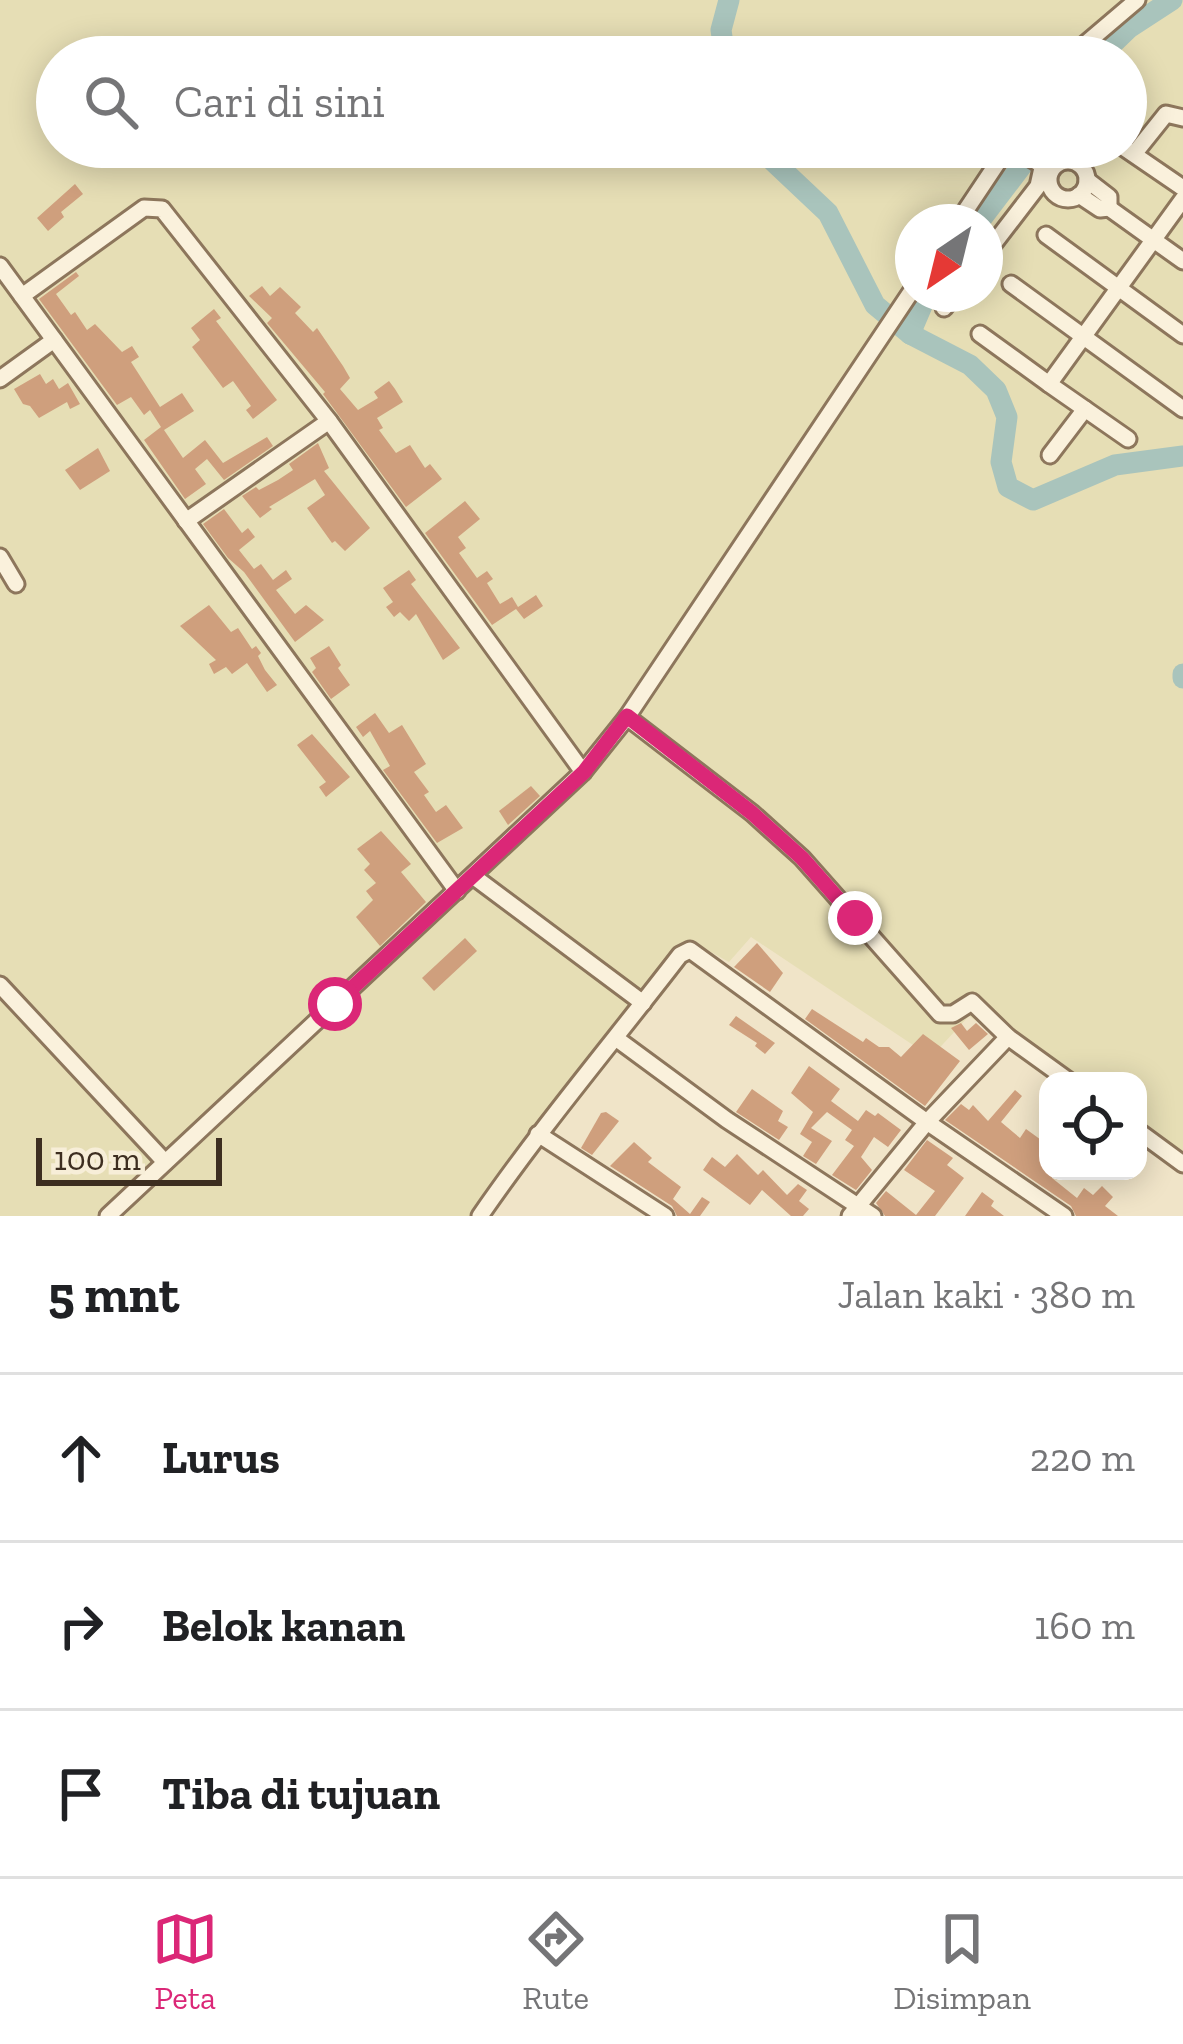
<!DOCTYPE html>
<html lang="id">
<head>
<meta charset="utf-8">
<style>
  body { margin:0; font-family:"Zilla Slab",serif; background:#f6f6f6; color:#202124 }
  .controls { position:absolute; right:36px; bottom:36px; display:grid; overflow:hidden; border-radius:24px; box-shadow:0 6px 30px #0003 }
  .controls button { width:108px; height:108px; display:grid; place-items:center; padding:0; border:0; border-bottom:3px solid #e0e0e0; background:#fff; color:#202124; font:60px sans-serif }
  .compass { position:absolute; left:895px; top:204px; width:108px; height:108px; border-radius:50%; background:#fff; box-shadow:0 6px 30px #0003; rotate:215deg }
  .scale { position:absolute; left:36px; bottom:30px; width:186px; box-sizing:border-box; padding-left:12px; border:6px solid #3d2e20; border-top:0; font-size:33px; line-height:42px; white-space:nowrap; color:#3d2e20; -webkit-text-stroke:9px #f7eed8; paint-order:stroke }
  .stop { position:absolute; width:36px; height:36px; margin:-27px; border:9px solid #db2777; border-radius:50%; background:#fff }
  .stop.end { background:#db2777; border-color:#fff; box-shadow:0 3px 12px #0008 }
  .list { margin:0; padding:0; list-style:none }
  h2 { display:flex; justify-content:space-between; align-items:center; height:156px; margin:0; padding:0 48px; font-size:51px }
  h2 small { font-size:39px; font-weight:400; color:#757577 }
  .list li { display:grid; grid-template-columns:78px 1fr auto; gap:36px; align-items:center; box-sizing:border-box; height:168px; padding:0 48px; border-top:3px solid #e0e0e0 }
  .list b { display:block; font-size:45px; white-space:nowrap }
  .list em { font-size:39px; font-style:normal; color:#757577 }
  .icon { flex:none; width:66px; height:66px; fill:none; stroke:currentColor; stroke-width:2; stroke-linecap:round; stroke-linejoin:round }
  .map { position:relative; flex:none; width:1183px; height:1216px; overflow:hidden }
  .search { position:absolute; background:#fff; box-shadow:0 6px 30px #0003; left:36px; right:36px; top:36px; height:132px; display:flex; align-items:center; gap:30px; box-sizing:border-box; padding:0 42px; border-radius:66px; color:#757577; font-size:45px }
  .sheet { height:660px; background:#fff }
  nav { display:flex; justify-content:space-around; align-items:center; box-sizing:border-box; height:168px; border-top:3px solid #e0e0e0; background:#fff; font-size:33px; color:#757577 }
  nav a { display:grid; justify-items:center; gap:6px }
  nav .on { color:#db2777 }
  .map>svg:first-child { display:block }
  .farmland { fill:#e6deb5; fill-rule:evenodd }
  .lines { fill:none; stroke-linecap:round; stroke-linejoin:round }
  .river { stroke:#a9c4bc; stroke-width:21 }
  .building { fill:#cf9f7d }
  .minor-casing { stroke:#8d765c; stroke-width:21 }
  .minor { stroke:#faf1dc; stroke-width:15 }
  .route { stroke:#db2777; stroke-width:15 }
</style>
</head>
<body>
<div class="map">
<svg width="1183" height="1216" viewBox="0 0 1183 1216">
  <rect width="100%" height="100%" fill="#f0e4c8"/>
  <path class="farmland" d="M0,0H1183V1163L1138,1132V1081H1064L969,1016L931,1057L751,937L729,962L700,946L488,1216H0ZM57,57H1126V147H57ZM913,222H985V294H913Z"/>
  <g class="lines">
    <g class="river">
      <polyline points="725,57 721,30 729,0"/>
      <polyline points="1099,57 1129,28 1172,0"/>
      <polyline points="758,147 828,213 875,305 910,334 970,365 996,390 1007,417 1001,462 1008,487 1033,500 1115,465 1183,456"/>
      <polyline points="979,222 1036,147"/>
      <polyline points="910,334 927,294"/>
      <polyline points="1183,674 1183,678"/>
    </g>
  </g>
  <g class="building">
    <polygon points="75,184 83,194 61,212 64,217 48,231 37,218"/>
    <polygon points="76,272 79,276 56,294 71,315 75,312 87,330 95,324 122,352 132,346 139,357 131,362 160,407 182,393 194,411 164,430 183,458 205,440 223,463 267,437 273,446 224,480 207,459 195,469 206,484 185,499 144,440 161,427 150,410 144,415 131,397 117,405 39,299"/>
    <polygon points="262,286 270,296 280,287 301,307 295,313 313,332 317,328 343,366 350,378 340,389 358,410 378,398 374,392 389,381 395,389 403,402 377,418 383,428 379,430 396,453 410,445 425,468 430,464 442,479 406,507 323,394 325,392 267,323 272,318 249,296"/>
    <polygon points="214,309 221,318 216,321 277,400 253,419 246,410 251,406 233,381 223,388 192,347 200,340 191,328"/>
    <polygon points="40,374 46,384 53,379 59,389 68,383 80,404 70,409 67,402 39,418 30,406 23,404 14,389"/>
    <polygon points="318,443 329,468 324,471 370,528 345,551 335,541 332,543 307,508 325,495 315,479 269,507 272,509 260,518 242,496 256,487 259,490 278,480 293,470 289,464"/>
    <polygon points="98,448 110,471 80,490 65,470"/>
    <polygon points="465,501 480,519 458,537 466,548 459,553 477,578 487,571 493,579 487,583 500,604 512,597 518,607 536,595 543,606 524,619 516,609 492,625 425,533"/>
    <polygon points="224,509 242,533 248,528 255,537 239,550 254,569 261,564 273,580 286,570 292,579 276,590 295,614 306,605 324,620 295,642 244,572 228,558 203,524"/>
    <polygon points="409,570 416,580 411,584 460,648 443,660 416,614 409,621 400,612 394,617 386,607 393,602 383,588"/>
    <polygon points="209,605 231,632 238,628 252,649 256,646 261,653 258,656 265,670 277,685 267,692 247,663 232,674 226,667 214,674 209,664 216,660 180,626"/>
    <polygon points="329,646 341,665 338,668 350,685 331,699 312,672 316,668 310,658"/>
    <polygon points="375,713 389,733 402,725 426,764 414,772 429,792 424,795 436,812 446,805 463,828 437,843 383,770 390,766 370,731 363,737 356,727"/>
    <polygon points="312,734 350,777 326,797 319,787 326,782 297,745"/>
    <polygon points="531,786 540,796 508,825 499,811"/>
    <polygon points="381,831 411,864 401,872 426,902 380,946 356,917 373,900 366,891 376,883 364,870 370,864 357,849"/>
    <polygon points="465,938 477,951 434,991 422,978"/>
    <polygon points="757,943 783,973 770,992 734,967"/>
    <polygon points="812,1009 863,1042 866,1038 879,1047 889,1047 901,1057 923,1034 960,1061 925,1106 805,1019"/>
    <polygon points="736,1016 775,1043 765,1054 755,1046 757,1043 729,1025"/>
    <polygon points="961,1023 967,1031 976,1023 988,1034 969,1050 951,1028"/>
    <polygon points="809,1066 840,1089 831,1101 858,1121 866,1110 875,1116 878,1113 901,1130 888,1147 874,1137 861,1157 872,1170 856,1190 832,1175 854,1146 845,1140 852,1130 827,1112 811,1128 832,1141 816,1164 803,1156 812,1142 800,1134 813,1112 791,1093"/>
    <polygon points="752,1089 783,1111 778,1121 788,1127 779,1140 736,1112"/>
    <polygon points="1015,1090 1022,1096 1001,1122 1020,1138 1026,1129 1048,1145 1048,1171 1058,1171 1052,1178 1077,1198 1084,1188 1093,1195 1102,1186 1113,1197 1105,1206 1118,1216 1076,1216 1071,1206 945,1120 961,1104 969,1110 973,1105 988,1121"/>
    <polygon points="606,1112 619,1121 592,1155 581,1148 601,1113"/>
    <polygon points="927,1140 953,1158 947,1165 964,1178 935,1216 885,1216 876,1203 886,1191 916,1215 935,1191 904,1170"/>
    <polygon points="634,1142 652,1158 648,1162 681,1187 673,1199 690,1214 702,1197 710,1202 700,1216 677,1216 672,1206 610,1166"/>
    <polygon points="737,1154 758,1175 763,1170 787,1195 798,1184 807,1190 799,1201 809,1209 803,1216 791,1216 762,1190 750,1205 703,1170 712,1157 725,1167"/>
    <polygon points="982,1192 994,1201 991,1206 1004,1216 965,1216"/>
  </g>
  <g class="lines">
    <defs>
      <g id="minor">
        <polyline points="1070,57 1137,0"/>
        <polyline points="1012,147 1050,170"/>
        <polyline points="1123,147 1183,188"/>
        <polyline points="1134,154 1166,114 1183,118"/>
        <circle cx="1068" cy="180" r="19"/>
        <polyline points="1079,195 1100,209 1109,208 1109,197 1087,180"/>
        <polyline points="1109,208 1183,261"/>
        <polyline points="958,222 1008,147"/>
        <polyline points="1046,235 1183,335"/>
        <polyline points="985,255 1038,186 1042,168"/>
        <polyline points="0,266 457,891"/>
        <polyline points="1011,284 1183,409"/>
        <polyline points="22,296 144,208 162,209 329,421 583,772"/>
        <polyline points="944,308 955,294"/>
        <polyline points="980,334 1049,384"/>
        <polyline points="0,379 54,340"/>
        <polyline points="1128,439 1049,384 1183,199"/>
        <polyline points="1050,455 1085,409"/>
        <polyline points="186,521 329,421"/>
        <polyline points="0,557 16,584"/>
        <polyline points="627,717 752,813 802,858 940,1014 953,1014 972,1002 1008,1037 927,1122 850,1216"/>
        <polyline points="473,876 643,1003"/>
        <polyline points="0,985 165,1162"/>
        <polyline points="1008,1037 1069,1081"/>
        <polyline points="617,1039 727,1120 873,1216"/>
        <polyline points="1138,1131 1183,1164"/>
        <polyline points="538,1134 665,1216"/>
        <polyline points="108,1216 583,772 627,717 913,289"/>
        <path d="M480,1216C542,1126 613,1042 680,955L690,950L927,1122L1064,1216"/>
      </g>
    </defs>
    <use href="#minor" class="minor-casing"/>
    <use href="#minor" class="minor"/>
  </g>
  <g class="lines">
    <polyline class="route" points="335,1004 584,772 627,716 752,813 802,858 855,918"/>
  </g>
</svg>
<div class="controls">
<button><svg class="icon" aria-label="locate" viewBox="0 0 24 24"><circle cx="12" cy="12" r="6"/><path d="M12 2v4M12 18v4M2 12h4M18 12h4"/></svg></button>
</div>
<svg class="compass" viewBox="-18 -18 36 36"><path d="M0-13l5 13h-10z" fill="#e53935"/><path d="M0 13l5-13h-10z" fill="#757577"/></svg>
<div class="scale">100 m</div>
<div class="stop" style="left:335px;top:1004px"></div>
<div class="stop end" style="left:855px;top:918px"></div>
<div class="search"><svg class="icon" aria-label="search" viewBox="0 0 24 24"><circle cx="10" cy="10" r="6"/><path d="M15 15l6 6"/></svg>Cari di sini</div>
</div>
<section class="sheet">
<h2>5 mnt<small>Jalan kaki · 380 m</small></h2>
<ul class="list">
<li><svg class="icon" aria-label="ahead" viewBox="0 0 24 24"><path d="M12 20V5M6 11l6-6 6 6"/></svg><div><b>Lurus</b></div><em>220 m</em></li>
<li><svg class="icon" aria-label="right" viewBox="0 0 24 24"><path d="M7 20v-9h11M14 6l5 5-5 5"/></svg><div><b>Belok kanan</b></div><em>160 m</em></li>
<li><svg class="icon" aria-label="arrive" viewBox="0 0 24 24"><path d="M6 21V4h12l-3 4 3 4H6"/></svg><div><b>Tiba di tujuan</b></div></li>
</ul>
</section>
<nav>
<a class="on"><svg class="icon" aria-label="map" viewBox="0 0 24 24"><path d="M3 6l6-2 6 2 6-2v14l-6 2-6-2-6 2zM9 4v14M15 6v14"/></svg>Peta</a>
<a><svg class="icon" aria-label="directions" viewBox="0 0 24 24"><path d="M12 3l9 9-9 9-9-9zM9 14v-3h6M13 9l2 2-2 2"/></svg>Rute</a>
<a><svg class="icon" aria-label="saved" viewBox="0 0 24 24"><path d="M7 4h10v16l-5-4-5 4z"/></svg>Disimpan</a>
</nav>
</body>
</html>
